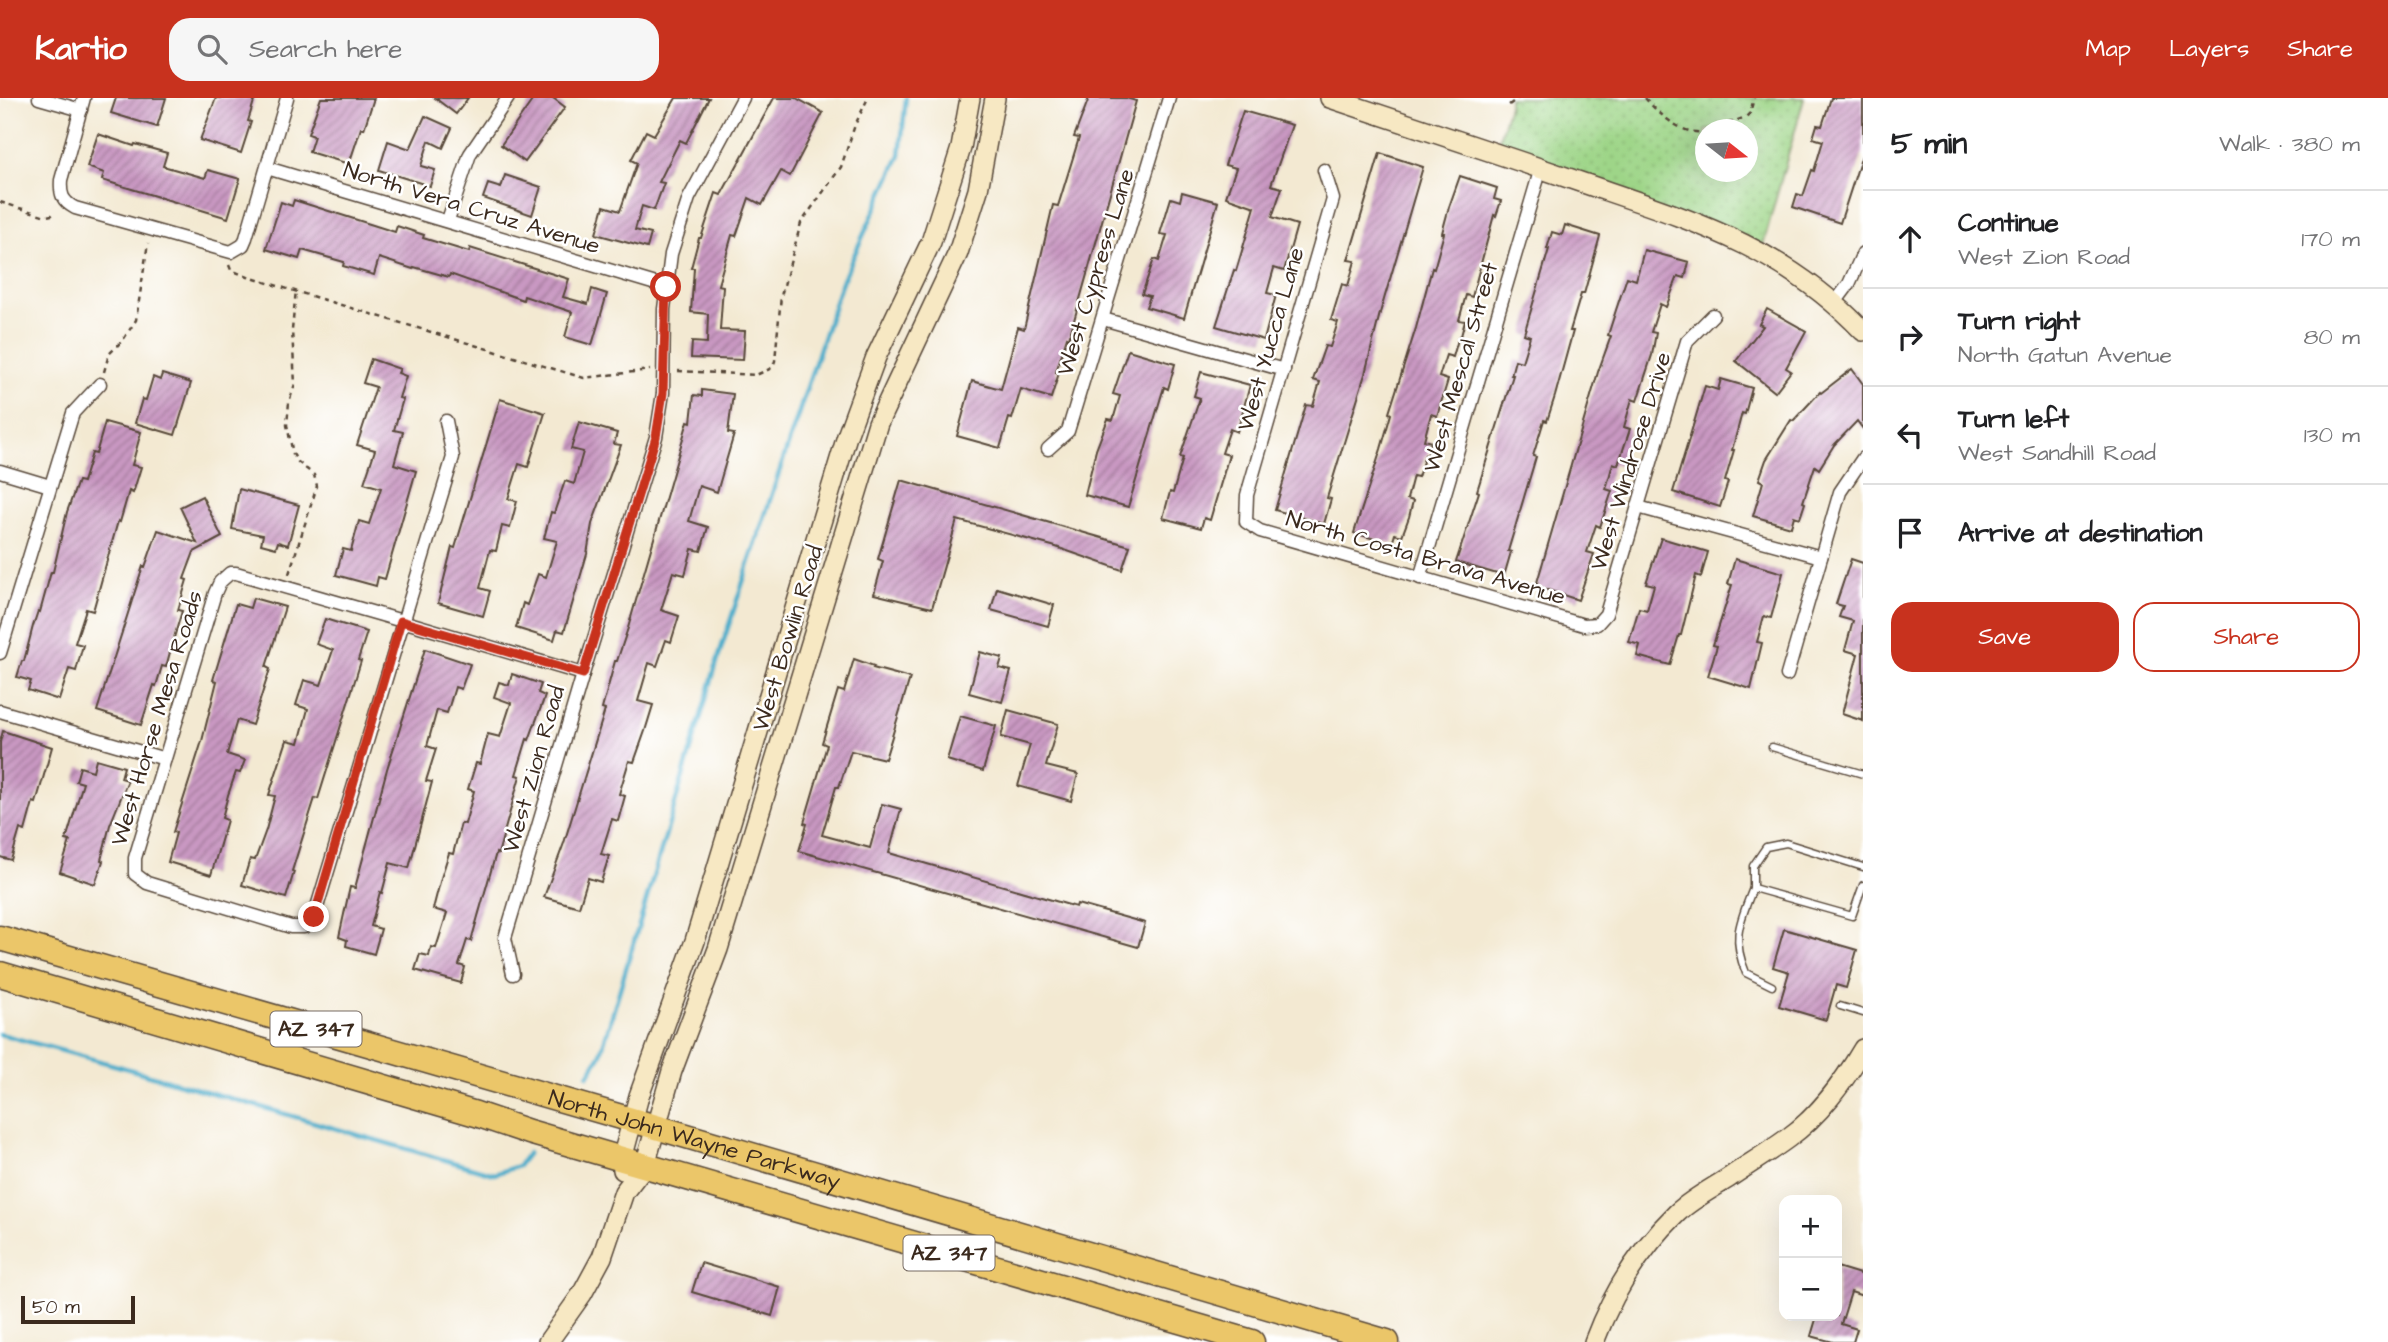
<!DOCTYPE html>
<html lang="en">
<head>
<meta charset="utf-8">
<style>
  body { margin:0; font-family:"Architects Daughter",sans-serif; background:#f6f6f6; color:#202124 }
  .controls { position:absolute; right:21px; bottom:21px; display:grid; overflow:hidden; border-radius:14px; box-shadow:0 7px 28px #0002 }
  .controls button { width:63px; height:63px; display:grid; place-items:center; padding:0; border:0; border-bottom:2px solid #e0e0e0; background:#fff; color:#202124; font:35px sans-serif }
  .compass { position:absolute; left:1695px; top:21px; width:63px; height:63px; border-radius:50%; background:#fff; box-shadow:0 7px 28px #0002; rotate:107deg }
  .scale { position:absolute; left:21px; bottom:18px; width:114px; box-sizing:border-box; padding-left:7px; border:4px solid #3b2a1e; border-top:0; font-size:19px; line-height:24px; white-space:nowrap; color:#3b2a1e; -webkit-text-stroke:5px #fff; paint-order:stroke }
  .stop { position:absolute; width:21px; height:21px; margin:-16px; border:5px solid #c8321e; border-radius:50%; background:#fff }
  .stop.end { background:#c8321e; border-color:#fff; box-shadow:0 2px 7px #0008 }
  .list { margin:0; padding:0; list-style:none }
  h2 { display:flex; justify-content:space-between; align-items:center; height:91px; margin:0; padding:0 28px; font-size:30px }
  h2 small { font-size:23px; font-weight:400; color:#757577 }
  .list li { display:grid; grid-template-columns:46px 1fr auto; gap:21px; align-items:center; box-sizing:border-box; height:98px; padding:0 28px; border-top:2px solid #e0e0e0 }
  .list b { display:block; font-size:26px; white-space:nowrap }
  .list p { margin:0; font-size:23px; white-space:nowrap; color:#757577 }
  .list em { font-size:23px; font-style:normal; color:#757577 }
  .actions { display:flex; gap:14px; padding:21px 28px }
  .actions a { flex:1; padding:16px 0; border:2px solid #c8321e; border-radius:21px; text-align:center; font-size:24px; color:#c8321e }
  .actions .main { background:#c8321e; color:#fff }
  .icon { flex:none; width:38px; height:38px; fill:none; stroke:currentColor; stroke-width:2; stroke-linecap:round; stroke-linejoin:round }
  .map { position:relative; flex:none; width:1863px; height:1244px; overflow:hidden }
  header { display:flex; align-items:center; gap:42px; box-sizing:border-box; height:98px; padding:0 35px; background:#c8321e; color:#fff }
  header strong { font-size:33px }
  nav { display:flex; gap:38px; margin-inline-start:auto; font-size:24px }
  .search { width:490px; height:63px; background:#f6f6f6; display:flex; align-items:center; gap:18px; box-sizing:border-box; padding:0 24px; border-radius:21px; color:#757577; font-size:26px }
  main { display:flex }
  aside { flex:1; background:#fff }
  .map>svg:first-child { display:block }
  .park { fill:url(#park-dots); stroke:#6c8053; stroke-width:2; fill-rule:evenodd }
  .lines { fill:none; stroke-linecap:round; stroke-linejoin:round }
  .stream { stroke:#4cadcb; stroke-width:4.5 }
  .building { fill:url(#building-hatch) }
  .lane-casing { stroke:#574739; stroke-width:9 }
  .street-casing { stroke:#574739; stroke-width:15 }
  .secondary-casing { stroke:#574739; stroke-width:22 }
  .highway-casing { stroke:#574739; stroke-width:27 }
  .path { stroke:#574739; stroke-width:2.5; stroke-dasharray:5 5; stroke-linecap:butt }
  .lane { stroke:#fff; stroke-width:6 }
  .street { stroke:#fff; stroke-width:12 }
  .secondary { stroke:#f7e8c3; stroke-width:19 }
  .highway { stroke:#ebc669; stroke-width:24 }
  .route { stroke:#c8321e; stroke-width:9 }
  .labels { text-anchor:middle; stroke-width:5; stroke-linejoin:round; paint-order:stroke }
  .shield { fill:#fff; stroke:#766a62; stroke-width:2 }
  .shield-label { font-size:21px; font-weight:bold; fill:#3b2a1e }
  .street-label { font-size:23px; fill:#3b2a1e; stroke:#fff }
</style>
</head>
<body>
<header>
<strong>Kartio</strong>
<div class="search"><svg class="icon" aria-label="search" viewBox="0 0 24 24"><circle cx="10" cy="10" r="6"/><path d="M15 15l6 6"/></svg>Search here</div>
<nav><a>Map</a><a>Layers</a><a>Share</a></nav>
</header>
<main>
<div class="map">
<svg width="1863" height="1244" viewBox="0 0 1863 1244">
  <defs>
    <pattern id="park-dots" width="8" height="8" patternUnits="userSpaceOnUse" patternTransform="scale(1.75)"><rect width="8" height="8" fill="#9ed588"/><path d="M2 2h.1M6 6h.1" fill="none" stroke="#89b775" stroke-width="1.8" stroke-linecap="round"/></pattern>
    <pattern id="building-hatch" width="6" height="6" patternUnits="userSpaceOnUse" patternTransform="scale(1.75)"><rect width="6" height="6" fill="#c998c2"/><path d="M-1 1l2-2M0 6l6-6M5 7l2-2" fill="none" stroke="#a47c9d"/></pattern>
  </defs>
  <rect width="100%" height="100%" fill="#fff"/>
  <filter id="ink" filterUnits="userSpaceOnUse"><feTurbulence type="fractalNoise" baseFrequency=".0143" numOctaves="2"/><feDisplacementMap in="SourceGraphic" scale="14" xChannelSelector="R" yChannelSelector="G"/><feConvolveMatrix kernelMatrix="1 2 1 2 8 2 1 2 1" color-interpolation-filters="sRGB"/></filter>
  <filter id="wash" filterUnits="userSpaceOnUse"><feTurbulence type="fractalNoise" baseFrequency=".00686" numOctaves="4" result="noise"/><feDisplacementMap in="SourceGraphic" scale="28" xChannelSelector="R" yChannelSelector="G"/><feGaussianBlur stdDeviation="1.57" result="paint"/><feColorMatrix in="noise" values="0 0 0 0 0 0 0 0 0 0 0 0 0 0 0 0 0 1.4 0 .05"/><feComposite in="paint" operator="in"/></filter>
  <g filter="url(#wash)">
    <rect width="100%" height="100%" fill="#f3e9d2"/>
    <path class="park" d="M1509,0H1804L1761,154L1495,55L1509,7ZM1706,32H1748V74H1706Z"/>
    <g class="lines">
      <g class="stream">
        <polyline points="0,936 118,968 494,1076 518,1068 528,1055"/>
        <polyline points="588,977 600,958 720,554 841,186 900,57 906,0"/>
      </g>
    </g>
    <g id="blocks">
      <g class="building">
        <polygon points="116,0 166,0 157,29 111,15"/>
        <polygon points="216,0 255,0 248,23 251,24 241,55 200,42"/>
        <polygon points="321,0 374,0 364,31 361,30 349,66 309,54 314,38 308,36"/>
        <polygon points="435,0 468,0 456,16"/>
        <polygon points="534,0 553,0 565,9 525,64 501,47"/>
        <polygon points="676,0 709,0 686,45 680,42 659,84 664,85 654,112 642,108 635,132 651,136 647,150 596,136 604,108 620,113 637,65 631,62 646,33 654,37"/>
        <polygon points="774,0 796,0 823,15 790,78 781,73 762,107 749,100 736,138 732,137 718,187 723,188 720,232 745,233 743,262 691,260 692,244 707,245 708,216 691,214 694,170 691,170 699,140 701,140 716,95 721,97"/>
        <polygon points="1089,0 1126,0 1136,3 1069,240 1067,239 1056,274 1059,275 1051,300 1021,291 1012,321 1009,320 1000,350 957,338 972,283 1001,291 1018,229 1024,231 1053,107 1058,108 1079,40 1074,39"/>
        <polygon points="1831,0 1863,0 1863,54 1840,125 1793,109 1797,96 1803,98 1812,72 1814,73 1823,43 1813,40 1817,27 1822,28"/>
        <polygon points="1243,13 1292,27 1271,87 1282,90 1272,119 1297,127 1284,173 1274,170 1267,195 1276,197 1264,242 1216,228 1234,172 1236,173 1255,109 1226,99 1236,70 1225,67"/>
        <polygon points="425,18 452,30 443,50 429,43 421,68 435,72 430,88 379,72 388,43 410,51"/>
        <polygon points="98,36 134,48 135,46 167,55 163,68 205,80 208,72 240,81 228,120 102,82 104,75 87,69"/>
        <polygon points="1380,55 1423,69 1380,215 1365,276 1327,400 1331,401 1324,426 1275,412 1306,307 1313,308 1320,284 1313,282 1325,248 1330,249 1338,224 1331,222 1342,186 1348,188 1355,163 1348,162"/>
        <polygon points="505,77 541,89 532,117 483,100 488,86 501,90"/>
        <polygon points="1460,78 1497,90 1494,101 1501,103 1496,118 1494,117 1472,199 1466,197 1459,222 1465,223 1461,238 1459,238 1453,259 1446,257 1439,279 1448,282 1437,318 1431,316 1424,342 1431,344 1427,358 1425,357 1418,379 1413,378 1407,401 1413,403 1409,419 1402,438 1395,436 1392,446 1354,435 1381,351 1391,316 1389,315 1416,230 1432,170 1434,171 1444,135 1442,135 1449,109"/>
        <polygon points="1182,94 1218,104 1184,220 1146,209 1150,198 1142,196 1154,161 1159,163 1167,137 1160,136 1171,100 1180,103"/>
        <polygon points="294,102 395,134 397,128 424,137 423,140 469,154 470,150 569,181 563,199 588,206 592,191 607,196 592,247 565,239 572,214 524,198 523,202 450,176 449,179 414,169 413,171 379,160 374,177 343,168 344,164 302,152 299,161 266,151 281,104 292,108"/>
        <polygon points="1565,127 1600,138 1584,196 1581,196 1570,233 1573,233 1555,298 1547,323 1544,322 1533,358 1536,359 1508,453 1511,454 1504,478 1456,464 1479,394 1477,393 1513,277 1511,277 1515,262 1522,264 1530,238 1524,236 1549,151 1547,151 1552,134 1562,137"/>
        <polygon points="1644,152 1689,164 1685,180 1678,178 1666,209 1660,206 1651,234 1656,235 1652,257 1637,303 1632,301 1624,329 1630,331 1618,367 1613,365 1606,391 1612,393 1600,429 1596,427 1587,454 1594,456 1578,502 1536,488 1598,274 1611,238 1608,237 1616,212 1627,179 1636,182"/>
        <polygon points="1767,211 1806,233 1786,270 1791,273 1775,294 1736,263 1763,228 1759,226"/>
        <polygon points="1128,252 1175,266 1168,291 1164,289 1128,409 1085,397 1096,352 1108,321 1113,322 1120,298 1113,296"/>
        <polygon points="371,261 400,271 398,275 406,278 399,300 403,301 394,332 403,334 394,366 416,373 385,481 378,479 376,488 336,477 343,451 351,453 359,423 369,426 381,390 364,385 375,352 357,347 376,289 363,285"/>
        <polygon points="1852,271 1863,286 1863,331 1857,323 1834,347 1819,371 1815,368 1803,404 1805,405 1800,420 1794,418 1791,429 1753,418 1763,384 1759,382 1766,362 1791,322 1793,323 1820,294 1821,295"/>
        <polygon points="1201,274 1250,287 1237,334 1230,331 1222,355 1229,357 1210,422 1204,420 1201,430 1163,420 1170,394 1173,395 1183,360 1180,359 1200,300 1194,298"/>
        <polygon points="162,276 191,285 175,337 135,325 142,301 146,302 153,279 160,282"/>
        <polygon points="1721,281 1752,290 1745,316 1742,315 1732,352 1734,352 1725,383 1728,384 1720,409 1673,394 1705,288 1718,292"/>
        <polygon points="702,292 733,296 728,335 734,336 717,394 699,388 689,423 708,429 701,453 692,451 685,477 673,474 661,512 679,518 671,544 666,542 657,568 649,565 638,603 653,607 645,633 634,664 629,663 619,696 625,698 618,723 612,721 601,756 609,758 601,784 588,780 579,809 544,799 564,745 605,612 602,611 615,563 617,563 628,530 688,323 691,324 694,297 702,298"/>
        <polygon points="500,301 545,315 528,369 519,366 508,401 517,403 510,430 502,428 496,453 490,452 480,490 490,493 483,518 438,505 452,449 455,450"/>
        <polygon points="105,324 141,334 132,367 141,369 133,395 129,393 120,424 118,423 93,513 86,511 75,545 83,547 76,573 69,571 59,602 28,592 31,583 17,579 22,563 24,563 33,528 38,513 40,514 51,474 53,474 67,414 78,383 83,384 92,355 96,356"/>
        <polygon points="579,324 617,335 614,346 621,347 592,426 587,456 564,534 557,532 554,542 516,530 523,505 527,507 538,476 546,479 557,443 544,440 551,414 554,415 565,383 574,386 583,354 571,351"/>
        <polygon points="901,382 1130,448 1122,472 1056,449 957,422 932,510 874,496 883,463 878,461"/>
        <polygon points="239,391 299,407 288,447 278,444 276,450 261,446 263,437 232,431"/>
        <polygon points="202,398 222,439 194,454 184,481 187,482 178,512 182,513 173,543 166,569 162,568 156,588 154,587 141,627 97,613 143,468 145,469 158,432 197,445 180,409"/>
        <polygon points="1661,440 1708,454 1701,479 1696,477 1681,537 1679,537 1670,567 1637,558 1640,547 1629,544 1639,510 1647,512 1654,487 1646,485"/>
        <polygon points="1735,461 1783,475 1771,520 1764,518 1757,544 1762,545 1751,591 1708,578 1717,548 1713,547 1732,487 1728,486"/>
        <polygon points="1851,461 1863,465 1863,623 1842,616 1858,556 1845,552 1853,523 1839,519 1843,508 1836,506"/>
        <polygon points="997,490 1054,507 1048,528 991,512"/>
        <polygon points="253,500 285,509 266,569 270,571 252,627 237,622 227,656 245,662 240,675 236,674 228,697 222,720 227,722 211,777 168,764 176,735 173,734 202,643 217,583 213,582 236,506 250,510"/>
        <polygon points="325,521 367,534 358,562 361,563 318,701 315,700 292,773 294,774 286,800 242,787 250,761 255,762 266,732 275,698 269,697 287,642 299,645 308,611 296,607 304,582 321,587 333,552 316,546"/>
        <polygon points="425,551 470,566 461,591 455,589 447,615 437,612 427,648 436,651 426,683 432,684 409,770 390,765 382,795 380,794 371,828 381,831 374,856 346,848 347,842 339,839 350,789 355,790 387,671"/>
        <polygon points="980,554 1002,560 999,570 1011,573 1002,604 969,595"/>
        <polygon points="854,561 874,568 873,570 910,580 885,661 851,653 839,689 836,689 822,737 870,750 882,706 901,711 889,755 1076,809 1077,806 1145,825 1138,849 799,753 807,726 804,725 827,647 822,645 838,592 844,594"/>
        <polygon points="512,576 541,586 538,595 545,598 529,642 527,641 516,677 520,678 498,756 496,755 471,843 467,842 459,867 465,869 461,885 415,872 420,856 429,858 431,849 436,850 447,815 433,811 441,780 449,755 453,756 461,725 465,726 474,693 468,691 476,665 480,666 488,636 500,639 511,605 494,599 499,584 509,587"/>
        <polygon points="1008,612 1058,626 1046,668 1078,676 1071,703 1018,688 1030,647 1001,639"/>
        <polygon points="960,618 996,628 983,673 947,662"/>
        <polygon points="3,633 52,649 36,705 33,704 25,733 20,731 11,762 0,759 0,644"/>
        <polygon points="96,661 124,669 121,680 128,682 110,727 101,762 103,763 95,786 60,774 70,743 66,742 83,685 76,683 80,669 93,673"/>
        <polygon points="1784,831 1857,852 1846,890 1836,887 1826,922 1779,908 1789,874 1773,869"/>
        <polygon points="701,1165 780,1189 772,1218 692,1194"/>
        <polygon points="1837,1169 1863,1177 1863,1198 1851,1194 1841,1226 1857,1231 1853,1244 1833,1244 1811,1238 1817,1218 1837,1218"/>
      </g>
    </g>
  </g>
  <g filter="url(#ink)">
    <use href="#blocks" fill-opacity="0" stroke="#574739" stroke-width="2"/>
    <g class="lines">
      <defs>
        <g id="lane">
          <polyline points="1772,649 1863,676"/>
          <polyline points="1863,769 1786,745 1766,749 1753,768 1753,790 1852,818 1863,787"/>
          <path d="M1753,790C1740,824 1731,839 1746,875L1772,888"/>
          <polyline points="1840,908 1863,915"/>
        </g>
        <g id="street">
          <polyline points="39,0 81,12"/>
          <path d="M84,0L61,82C60,96 62,103 75,110L231,154L243,147L246,140L287,0"/>
          <polyline points="267,70 666,189"/>
          <polyline points="1324,72 1333,101 1247,397 1246,424 1260,433 1584,527 1597,526 1606,516 1687,243 1713,217"/>
          <polyline points="448,122 470,56 508,0"/>
          <polyline points="1834,206 1849,186 1863,155"/>
          <polyline points="1103,221 1284,272"/>
          <path d="M446,323L453,359L314,819L304,829H291L147,785L135,776V760L215,495L220,484L230,475H236C352,508 467,542 583,576"/>
          <polyline points="1048,351 1068,333 1169,0"/>
          <polyline points="0,373 50,388"/>
          <polyline points="1638,409 1821,459"/>
          <polyline points="1420,480 1541,70"/>
          <polyline points="0,555 73,315 100,286"/>
          <polyline points="1787,577 1840,394 1863,360"/>
          <polyline points="0,613 165,661"/>
          <polyline points="513,876 505,840 583,576 656,339 663,295 664,211 671,156 689,100 743,0"/>
        </g>
        <g id="secondary">
          <path d="M1330,0C1415,28 1499,56 1583,85C1691,122 1782,148 1863,233"/>
          <polyline points="623,1072 622,1061 639,998 695,843 847,338 876,259 931,144 961,50 970,0"/>
          <polyline points="548,1244 582,1196 602,1159 624,1094 645,1067 672,973 718,851 878,325 958,155 978,92 995,0"/>
          <path d="M1594,1244C1612,1196 1640,1151 1677,1115C1692,1101 1713,1090 1730,1079C1749,1066 1769,1054 1788,1040C1820,1017 1843,985 1863,951"/>
        </g>
        <g id="highway">
          <path id="s1" d="M0,840L656,1029L1387,1244"/>
          <polyline points="0,876 476,1016 529,1034 1252,1244"/>
        </g>
      </defs>
      <use href="#lane" class="lane-casing"/>
      <use href="#street" class="street-casing"/>
      <use href="#secondary" class="secondary-casing"/>
      <use href="#highway" class="highway-casing"/>
      <g class="path">
        <path d="M1645,0C1658,15 1684,40 1706,33"/>
        <polyline points="1509,7 1518,0"/>
        <polyline points="1709,32 1746,19 1750,15 1754,0"/>
        <polyline points="0,104 46,118 52,117 56,113"/>
        <polyline points="229,167 231,172 248,179 584,280 650,272"/>
        <polyline points="678,273 756,277 772,270 775,263 781,198 801,125 841,69 855,27 868,0"/>
        <polyline points="104,274 109,256 123,242 136,222 148,145"/>
        <polyline points="289,476 317,388 314,377 298,364 293,356 287,327 289,304 295,286 292,232 296,192"/>
      </g>
      <use href="#lane" class="lane"/>
      <use href="#street" class="street"/>
      <use href="#secondary" class="secondary"/>
      <use href="#highway" class="highway"/>
    </g>
  </g>
  <g class="lines" filter="url(#ink)">
    <polyline class="route" points="314,819 401,523 583,576 656,339 663,295 666,189"/>
  </g>
  <g class="labels">
    <g class="shield">
      <rect x="270.5" y="913.5" width="91" height="35" rx="5"/>
      <rect x="903.5" y="1137.5" width="91" height="35" rx="5"/>
    </g>
    <g class="shield-label">
      <text x="316" y="938">AZ 347</text>
      <text x="949" y="1162">AZ 347</text>
    </g>
    <g class="street-label">
      <text transform="translate(472 109) rotate(17)" y="8">North Vera Cruz Avenue</text>
      <text transform="translate(1095 174) rotate(-73)" y="8">West Cypress Lane</text>
      <text transform="translate(1270 241) rotate(-74)" y="8">West Yucca Lane</text>
      <text transform="translate(1460 269) rotate(-74)" y="8">West Mescal Street</text>
      <text transform="translate(1630 363) rotate(-73)" y="8">West Windrose Drive</text>
      <text transform="translate(1426 459) rotate(16)" y="8">North Costa Brava Avenue</text>
      <text transform="translate(787 540) rotate(-73)" y="8">West Bowlin Road</text>
      <text transform="translate(156 620) rotate(-73)" y="8">West Horse Mesa Roads</text>
      <text transform="translate(533 671) rotate(-74)" y="8">West Zion Road</text>
      <text dy="8" stroke="none"><textPath href="#s1" startOffset="723">North John Wayne Parkway</textPath></text>
    </g>
  </g>
</svg>
<div class="controls">
<button>+</button>
<button>−</button>
</div>
<svg class="compass" viewBox="-18 -18 36 36"><path d="M0-13l5 13h-10z" fill="#e53935"/><path d="M0 13l5-13h-10z" fill="#757577"/></svg>
<div class="scale">50 m</div>
<div class="stop" style="left:666px;top:189px"></div>
<div class="stop end" style="left:314px;top:819px"></div>
</div>
<aside>
<h2>5 min<small>Walk · 380 m</small></h2>
<ul class="list">
<li><svg class="icon" aria-label="ahead" viewBox="0 0 24 24"><path d="M12 20V5M6 11l6-6 6 6"/></svg><div><b>Continue</b><p>West Zion Road</p></div><em>170 m</em></li>
<li><svg class="icon" aria-label="right" viewBox="0 0 24 24"><path d="M7 20v-9h11M14 6l5 5-5 5"/></svg><div><b>Turn right</b><p>North Gatun Avenue</p></div><em>80 m</em></li>
<li><svg class="icon" aria-label="left" viewBox="0 0 24 24"><path d="M17 20v-9H6M10 6l-5 5 5 5"/></svg><div><b>Turn left</b><p>West Sandhill Road</p></div><em>130 m</em></li>
<li><svg class="icon" aria-label="arrive" viewBox="0 0 24 24"><path d="M6 21V4h12l-3 4 3 4H6"/></svg><div><b>Arrive at destination</b></div></li>
</ul>
<div class="actions"><a class="main">Save</a><a>Share</a></div>
</aside>
</main>
</body>
</html>
